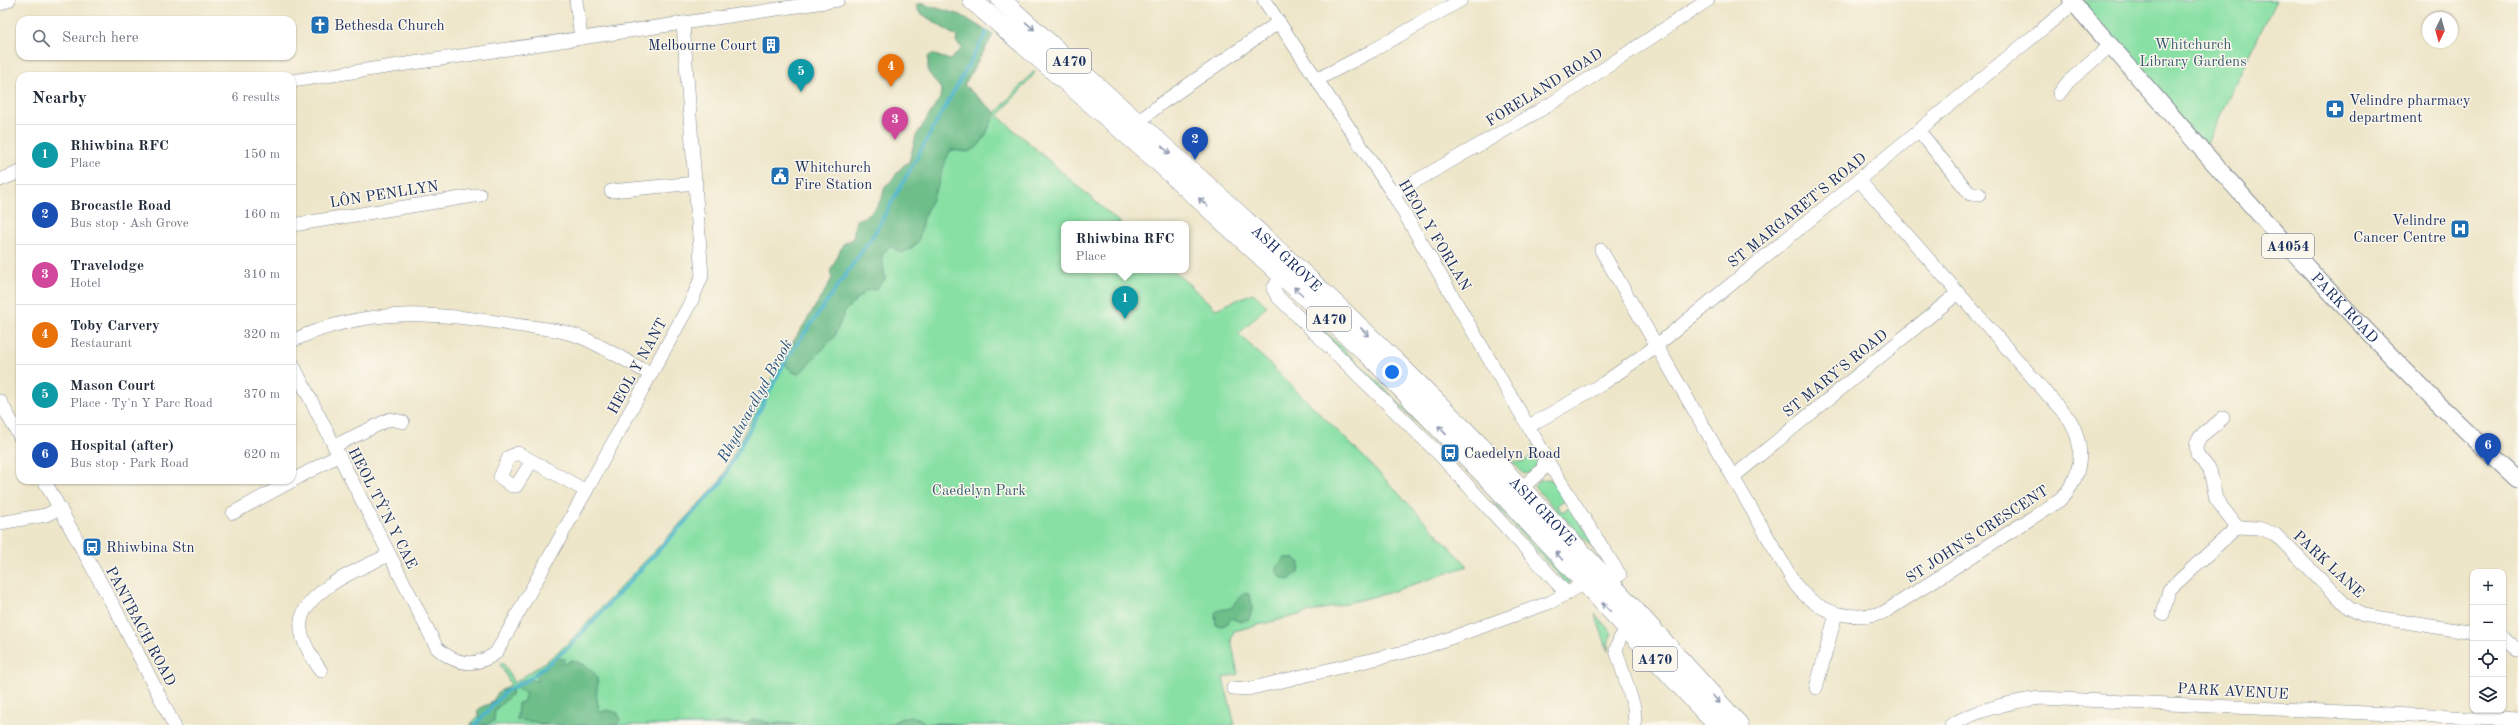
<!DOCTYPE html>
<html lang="en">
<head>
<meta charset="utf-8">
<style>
  body { margin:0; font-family:"Old Standard TT",serif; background:#f2f2f3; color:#1f2937 }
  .controls { position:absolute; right:12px; bottom:12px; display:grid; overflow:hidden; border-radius:8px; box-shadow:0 1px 3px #0004 }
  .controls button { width:36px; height:36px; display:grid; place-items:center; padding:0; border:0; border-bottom:1px solid #e0e1e3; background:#fff; color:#1f2937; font:20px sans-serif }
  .compass { position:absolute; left:2422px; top:12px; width:36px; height:36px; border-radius:50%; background:#fff; box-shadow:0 1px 3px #0004; rotate:185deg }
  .you { position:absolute; left:1392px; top:372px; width:14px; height:14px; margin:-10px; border:3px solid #fff; border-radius:50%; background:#1a73e8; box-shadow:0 0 0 6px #1a73e833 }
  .badge { display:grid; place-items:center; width:26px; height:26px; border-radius:50%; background:#1f6fb2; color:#fff; font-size:13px; font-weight:700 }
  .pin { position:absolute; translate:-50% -33px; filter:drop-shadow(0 1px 2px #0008) }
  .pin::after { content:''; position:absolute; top:21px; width:14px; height:12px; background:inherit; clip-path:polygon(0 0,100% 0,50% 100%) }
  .popup { position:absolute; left:1061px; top:221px; width:128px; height:52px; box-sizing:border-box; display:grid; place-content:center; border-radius:8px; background:#fff; filter:drop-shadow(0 1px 3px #0005); font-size:13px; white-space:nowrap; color:#747a83 }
  .popup b { font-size:15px; color:#1f2937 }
  .popup::after { content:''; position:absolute; left:50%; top:100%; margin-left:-8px; border:8px solid transparent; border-top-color:#fff }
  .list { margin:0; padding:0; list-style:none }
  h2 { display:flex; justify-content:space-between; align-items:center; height:52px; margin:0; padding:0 16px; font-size:17px }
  h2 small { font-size:13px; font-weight:400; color:#747a83 }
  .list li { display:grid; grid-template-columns:26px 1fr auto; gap:12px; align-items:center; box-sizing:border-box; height:60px; padding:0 16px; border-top:1px solid #e0e1e3 }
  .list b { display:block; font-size:15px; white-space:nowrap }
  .list p { margin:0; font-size:13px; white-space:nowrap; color:#747a83 }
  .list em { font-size:13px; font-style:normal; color:#747a83 }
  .icon { flex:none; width:22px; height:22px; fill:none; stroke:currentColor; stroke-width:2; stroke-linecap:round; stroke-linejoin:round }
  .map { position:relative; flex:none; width:2518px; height:725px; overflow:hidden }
  .search { position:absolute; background:#fff; box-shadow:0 1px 3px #0004; left:16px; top:16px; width:280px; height:44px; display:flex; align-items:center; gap:10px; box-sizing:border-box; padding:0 14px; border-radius:12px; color:#747a83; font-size:15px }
  .panel { position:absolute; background:#fff; box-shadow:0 1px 3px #0004; left:16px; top:72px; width:280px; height:412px; border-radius:12px }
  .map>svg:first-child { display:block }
  .green { fill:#88e0a4; stroke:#528881 }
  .forest { fill:#6ebe8a; stroke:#447674 }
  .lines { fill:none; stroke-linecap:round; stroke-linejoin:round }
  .stream { stroke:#4db5cc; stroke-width:3.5 }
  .minor-casing { stroke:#848a94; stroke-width:14 }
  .major-casing { stroke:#848a94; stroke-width:18 }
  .highway-casing { stroke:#848a94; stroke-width:20 }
  .minor { stroke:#fff; stroke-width:13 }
  .major { stroke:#fff; stroke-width:16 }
  .highway { stroke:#fff; stroke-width:19 }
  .oneway { stroke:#8d97ae }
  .labels { text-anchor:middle; stroke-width:3; stroke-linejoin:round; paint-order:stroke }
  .shield { fill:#fbf7ec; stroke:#5e6b89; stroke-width:1 }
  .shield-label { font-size:14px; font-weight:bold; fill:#1b2f5e }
  .poi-label { font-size:15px; fill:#1b2f5e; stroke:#fbf7ec; text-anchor:start }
  .park-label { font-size:15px; fill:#365b70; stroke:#fbf7ec }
  .street-label { font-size:15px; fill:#1b2f5e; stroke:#fbf7ec }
  .water-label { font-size:16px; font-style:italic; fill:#2a577f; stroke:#fbf7ec }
</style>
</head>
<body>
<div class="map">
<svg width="2518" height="725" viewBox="0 0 2518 725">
  <rect width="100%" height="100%" fill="#fbf7ec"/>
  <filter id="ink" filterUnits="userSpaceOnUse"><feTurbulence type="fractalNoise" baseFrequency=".025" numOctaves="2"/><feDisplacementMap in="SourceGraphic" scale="8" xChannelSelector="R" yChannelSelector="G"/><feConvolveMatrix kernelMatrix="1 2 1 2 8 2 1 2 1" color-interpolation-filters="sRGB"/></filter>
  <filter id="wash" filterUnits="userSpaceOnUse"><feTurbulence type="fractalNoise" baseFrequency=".012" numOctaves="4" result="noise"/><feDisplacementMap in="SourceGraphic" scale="16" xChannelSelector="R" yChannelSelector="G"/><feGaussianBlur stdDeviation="0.9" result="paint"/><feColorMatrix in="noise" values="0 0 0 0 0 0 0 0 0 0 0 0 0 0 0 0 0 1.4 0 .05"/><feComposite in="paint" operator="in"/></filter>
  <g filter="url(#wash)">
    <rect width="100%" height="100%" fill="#eee6c9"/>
    <g class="green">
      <polygon points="2079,0 2276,0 2205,147"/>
      <polygon points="1034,71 1035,73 998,116 1121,224 1064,224 1064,270 1173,270 1216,309 1253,293 1267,306 1239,334 1359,452 1468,566 1388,593 1234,631 1231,640 1238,674 1223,678 1235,725 470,725 504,688 511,685 500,664 503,662 514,683 548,660 569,642 720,481 774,374 905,172 955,78 996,113"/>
      <polygon points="1312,319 1383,387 1441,447 1310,321"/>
      <path d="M1532,445L1537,453L1538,463L1531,472L1524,474L1511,461C1523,464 1534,460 1532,445Z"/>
      <polygon points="1548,479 1552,480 1565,500 1557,505 1562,512 1570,507 1594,544 1591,546 1534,487 1539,480"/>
      <polygon points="1491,501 1497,505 1571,583 1567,584"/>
      <polygon points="1595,614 1612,633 1608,642 1608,651"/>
    </g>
    <g class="forest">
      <path d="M919,3L961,15L993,35L964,85L996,113C988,125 986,145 970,151C965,153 956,150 951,150C943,162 942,176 936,190C932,200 927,208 923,219C920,228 922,237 915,245C912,248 906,251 902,253L890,246L882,255L885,279L876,289L866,291L856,300L845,311L834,337L799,374L792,372L786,365L787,352L828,286L832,278L830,272L843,244L853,239L856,220C873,216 882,202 885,186C895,180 899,166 909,162L916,136L940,98L941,89L928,72V57L932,54L950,60L962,48L956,42L957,37L919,12L916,6Z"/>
      <path d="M1285,558H1294L1300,563L1299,571L1289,580C1281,579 1276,574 1277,566Z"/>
      <polygon points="1244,593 1249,594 1253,607 1249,619 1240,622 1231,618 1228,623 1222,626 1216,625 1215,613 1219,610 1231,608"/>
      <path d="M557,658L566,659L562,663L565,664L572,660C615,676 587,686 601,712L608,710L618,713L620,720L617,725H540L537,722L517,720L518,703L523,702L526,693L517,689V683L525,679L538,681L534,673Z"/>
      <path d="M513,689L511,695L495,710L494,721L484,725H472L480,719L477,712L481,707L492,703C499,692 496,689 513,689Z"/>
      <path d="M912,717L918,718L927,724C936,722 952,723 960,725H888L902,718Z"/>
      <polygon points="752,720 759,720 774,724 780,721 794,725 714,725 722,722 745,724"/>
    </g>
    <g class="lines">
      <polyline class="stream" points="475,725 505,692 529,679 570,646 722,482 786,360 874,234 987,32"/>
    </g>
  </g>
  <g filter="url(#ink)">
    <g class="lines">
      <defs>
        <g id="minor">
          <polyline points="576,0 581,38"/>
          <polyline points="1264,0 1393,194 1545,455 1543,469 1521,489"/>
          <polyline points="0,4 9,0"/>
          <polyline points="1318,79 1372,51 1461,0"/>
          <polyline points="292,81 838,0"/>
          <polyline points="2059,94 2068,82 2110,46"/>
          <polyline points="1137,123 1162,103 1279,22"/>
          <polyline points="1919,131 1970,194 1979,194"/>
          <polyline points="0,180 20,172"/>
          <polyline points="611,191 696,183"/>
          <polyline points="1393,194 1549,105 1708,0"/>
          <polyline points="292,225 480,195"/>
          <path d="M1601,250L1795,584C1817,613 1848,621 1883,613L2060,500C2082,478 2086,448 2070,420L1859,180"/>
          <polyline points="1282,275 1273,289 1278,297 1439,454 1567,594"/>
          <path d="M292,341C365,306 438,312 515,325C538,328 561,329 583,338C606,348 628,362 650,374"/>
          <path d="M292,363L437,648C456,665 475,668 496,653L692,300L702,276L683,23"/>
          <polyline points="0,401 20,437"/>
          <polyline points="2223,418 2200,437 2196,445 2197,454 2210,470 2216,499 2237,527"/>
          <polyline points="1529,426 1604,383 1656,346 2074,3"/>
          <polyline points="334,446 390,419 403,422"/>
          <polyline points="1546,459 1620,575"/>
          <polyline points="532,461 516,486 512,486 500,477 509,457 518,453 586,491"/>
          <polyline points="1733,477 1958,293"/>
          <polyline points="44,480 118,614 174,725"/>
          <polyline points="233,513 339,455"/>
          <polyline points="0,523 46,515 60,508"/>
          <polyline points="2163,614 2169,590 2237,527 2258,528 2275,534 2349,608 2363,615 2473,633"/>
          <polyline points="1633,625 1620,638 1616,650 1634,707 1635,725"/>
          <polyline points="2503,638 2518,650"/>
          <path d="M321,671C313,659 303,644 301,630C295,593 363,567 389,555"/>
          <polyline points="1233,688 1248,689 1425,647 1551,602 1592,579"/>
          <polyline points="1816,688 1836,614"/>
          <path d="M1951,725C1979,709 2009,702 2040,698L2518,720"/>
        </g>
        <g id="major">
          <path id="s1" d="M2071,0C2215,165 2357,332 2518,480"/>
        </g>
        <g id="highway">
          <polyline points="972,0 1153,157 1371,357 1498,489 1717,725"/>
          <path id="s2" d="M1001,0C1136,122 1273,242 1403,369C1520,483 1630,604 1739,725"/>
        </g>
      </defs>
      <use href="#minor" class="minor-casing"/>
      <use href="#major" class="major-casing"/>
      <use href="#highway" class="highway-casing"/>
      <use href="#minor" class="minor"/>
      <use href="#major" class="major"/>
      <use href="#highway" class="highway"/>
    </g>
    <defs><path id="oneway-shaft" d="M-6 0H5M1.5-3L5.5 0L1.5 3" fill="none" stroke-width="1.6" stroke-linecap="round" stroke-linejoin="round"/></defs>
    <g class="oneway">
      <use href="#oneway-shaft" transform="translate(1030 26) rotate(41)"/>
      <use href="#oneway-shaft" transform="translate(1166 150) rotate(42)"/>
      <use href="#oneway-shaft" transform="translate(1203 202) rotate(-138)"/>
      <use href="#oneway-shaft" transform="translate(1298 291) rotate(-136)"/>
      <use href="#oneway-shaft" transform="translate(1365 332) rotate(44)"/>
      <use href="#oneway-shaft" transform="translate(1442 430) rotate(-133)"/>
      <use href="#oneway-shaft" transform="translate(1559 556) rotate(-132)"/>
      <use href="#oneway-shaft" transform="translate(1606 607) rotate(-134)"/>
      <use href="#oneway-shaft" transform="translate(1716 699) rotate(48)"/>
    </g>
  </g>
  <defs>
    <symbol id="church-square" viewBox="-11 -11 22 22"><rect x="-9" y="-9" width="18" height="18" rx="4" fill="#1f6fb2" stroke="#fbf7ec"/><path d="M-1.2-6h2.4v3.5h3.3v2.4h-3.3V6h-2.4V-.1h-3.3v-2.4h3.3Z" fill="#fff"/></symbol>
    <symbol id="building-square" viewBox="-11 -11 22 22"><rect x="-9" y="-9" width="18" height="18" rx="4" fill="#1f6fb2" stroke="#fbf7ec"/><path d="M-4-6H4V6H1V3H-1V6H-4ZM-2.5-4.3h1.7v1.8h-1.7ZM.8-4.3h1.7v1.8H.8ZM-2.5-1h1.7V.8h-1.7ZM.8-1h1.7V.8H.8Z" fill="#fff"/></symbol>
    <symbol id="pharmacy-square" viewBox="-11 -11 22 22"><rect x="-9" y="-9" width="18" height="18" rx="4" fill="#1f6fb2" stroke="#fbf7ec"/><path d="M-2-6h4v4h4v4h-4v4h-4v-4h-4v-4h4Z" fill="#fff"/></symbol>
    <symbol id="civic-square" viewBox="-11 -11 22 22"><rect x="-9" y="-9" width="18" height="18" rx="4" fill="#1f6fb2" stroke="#fbf7ec"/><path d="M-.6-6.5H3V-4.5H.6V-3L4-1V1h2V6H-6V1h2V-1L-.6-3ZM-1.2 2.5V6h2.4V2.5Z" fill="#fff"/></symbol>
    <symbol id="hospital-square" viewBox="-11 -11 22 22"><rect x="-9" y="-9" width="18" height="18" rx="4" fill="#1f6fb2" stroke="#fbf7ec"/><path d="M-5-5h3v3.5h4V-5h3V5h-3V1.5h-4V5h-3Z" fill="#fff"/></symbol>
    <symbol id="bus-square" viewBox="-11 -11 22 22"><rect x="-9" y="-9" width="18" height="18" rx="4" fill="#1f6fb2" stroke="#fbf7ec"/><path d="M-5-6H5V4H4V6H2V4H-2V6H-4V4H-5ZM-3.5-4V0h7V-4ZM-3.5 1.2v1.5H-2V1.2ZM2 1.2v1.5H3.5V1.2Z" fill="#fff"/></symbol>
  </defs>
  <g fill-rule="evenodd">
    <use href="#church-square" x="309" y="14" width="22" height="22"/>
    <use href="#building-square" x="760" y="34" width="22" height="22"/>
    <use href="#pharmacy-square" x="2324" y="98" width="22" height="22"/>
    <use href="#civic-square" x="769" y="165" width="22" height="22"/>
    <use href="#hospital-square" x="2449" y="218" width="22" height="22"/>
    <use href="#bus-square" x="1439" y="442" width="22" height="22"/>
    <use href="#bus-square" x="81" y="536" width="22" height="22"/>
  </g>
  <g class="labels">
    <g class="shield">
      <rect x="1047" y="49" width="44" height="24" rx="3"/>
      <rect x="2262" y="234" width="52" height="24" rx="3"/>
      <rect x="1307" y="307" width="44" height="24" rx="3"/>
      <rect x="1633" y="647" width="44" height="24" rx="3"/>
    </g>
    <g class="shield-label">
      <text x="1069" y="66">A470</text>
      <text x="2288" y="251">A4054</text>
      <text x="1329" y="324">A470</text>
      <text x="1655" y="664">A470</text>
    </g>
    <g class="poi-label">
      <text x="334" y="30">Bethesda Church</text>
      <text x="757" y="50" text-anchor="end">Melbourne Court</text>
      <text x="2349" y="105">Velindre pharmacy<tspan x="2349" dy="17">department</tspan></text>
      <text x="794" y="172">Whitchurch<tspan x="794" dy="17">Fire Station</tspan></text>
      <text x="2446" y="225" text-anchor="end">Velindre<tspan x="2446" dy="17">Cancer Centre</tspan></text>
      <text x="1464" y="458">Caedelyn Road</text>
      <text x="106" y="552">Rhiwbina Stn</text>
    </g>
    <g class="park-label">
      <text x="2193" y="49">Whitchurch<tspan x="2193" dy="17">Library Gardens</tspan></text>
      <text x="979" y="495">Caedelyn Park</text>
    </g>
    <g class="street-label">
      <text transform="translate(1544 87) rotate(-32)" y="5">FORELAND ROAD</text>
      <text transform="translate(384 194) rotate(-9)" y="5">LÔN PENLLYN</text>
      <text transform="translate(1797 210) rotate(-39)" y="5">ST MARGARET'S ROAD</text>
      <text transform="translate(1435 235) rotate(59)" y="5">HEOL Y FORLAN</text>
      <text dy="5" stroke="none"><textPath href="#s2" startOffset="385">ASH GROVE</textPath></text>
      <text dy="5" stroke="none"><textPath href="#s1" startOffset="412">PARK ROAD</textPath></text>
      <text transform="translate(637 366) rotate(-61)" y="5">HEOL Y NANT</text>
      <text transform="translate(1835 373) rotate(-39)" y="5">ST MARY'S ROAD</text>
      <text transform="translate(383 508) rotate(63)" y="5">HEOL TŶ'N Y CAE</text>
      <text dy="5" stroke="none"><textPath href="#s2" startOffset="745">ASH GROVE</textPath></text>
      <text transform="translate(1977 534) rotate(-33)" y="5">ST JOHN'S CRESCENT</text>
      <text transform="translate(2329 564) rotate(43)" y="5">PARK LANE</text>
      <text transform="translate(141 626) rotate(62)" y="5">PANTBACH ROAD</text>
      <text transform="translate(2233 691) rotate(3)" y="5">PARK AVENUE</text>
    </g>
    <g class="water-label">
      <text transform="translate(754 400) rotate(-61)" y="6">Rhydwaedlyd Brook</text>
    </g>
  </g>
</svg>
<div class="controls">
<button>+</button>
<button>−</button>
<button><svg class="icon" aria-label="locate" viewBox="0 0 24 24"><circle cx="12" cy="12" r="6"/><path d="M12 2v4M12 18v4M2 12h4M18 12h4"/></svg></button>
<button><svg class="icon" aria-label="layers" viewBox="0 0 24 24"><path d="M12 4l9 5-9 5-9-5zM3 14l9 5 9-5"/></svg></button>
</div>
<svg class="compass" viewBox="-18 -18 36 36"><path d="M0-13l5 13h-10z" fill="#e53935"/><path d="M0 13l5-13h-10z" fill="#747a83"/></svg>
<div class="you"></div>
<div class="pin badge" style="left:1125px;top:319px;background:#0f9aa8">1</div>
<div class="popup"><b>Rhiwbina RFC</b>Place</div>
<div class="pin badge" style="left:1195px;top:160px;background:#1a4fb4">2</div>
<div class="pin badge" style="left:895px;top:140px;background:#d1479c">3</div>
<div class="pin badge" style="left:891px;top:87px;background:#e8710a">4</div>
<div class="pin badge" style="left:801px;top:92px;background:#0f9aa8">5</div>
<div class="pin badge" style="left:2488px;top:466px;background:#1a4fb4">6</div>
<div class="search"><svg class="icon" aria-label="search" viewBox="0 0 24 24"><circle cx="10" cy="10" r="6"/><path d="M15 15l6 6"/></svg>Search here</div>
<section class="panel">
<h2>Nearby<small>6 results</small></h2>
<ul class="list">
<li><span class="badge" style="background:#0f9aa8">1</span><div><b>Rhiwbina RFC</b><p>Place</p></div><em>150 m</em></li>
<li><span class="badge" style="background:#1a4fb4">2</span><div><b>Brocastle Road</b><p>Bus stop · Ash Grove</p></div><em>160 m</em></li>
<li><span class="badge" style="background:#d1479c">3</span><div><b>Travelodge</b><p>Hotel</p></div><em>310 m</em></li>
<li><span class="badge" style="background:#e8710a">4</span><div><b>Toby Carvery</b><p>Restaurant</p></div><em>320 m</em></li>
<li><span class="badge" style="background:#0f9aa8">5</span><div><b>Mason Court</b><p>Place · Ty'n Y Parc Road</p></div><em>370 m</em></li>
<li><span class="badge" style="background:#1a4fb4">6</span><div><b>Hospital (after)</b><p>Bus stop · Park Road</p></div><em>620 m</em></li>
</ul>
</section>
</div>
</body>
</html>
